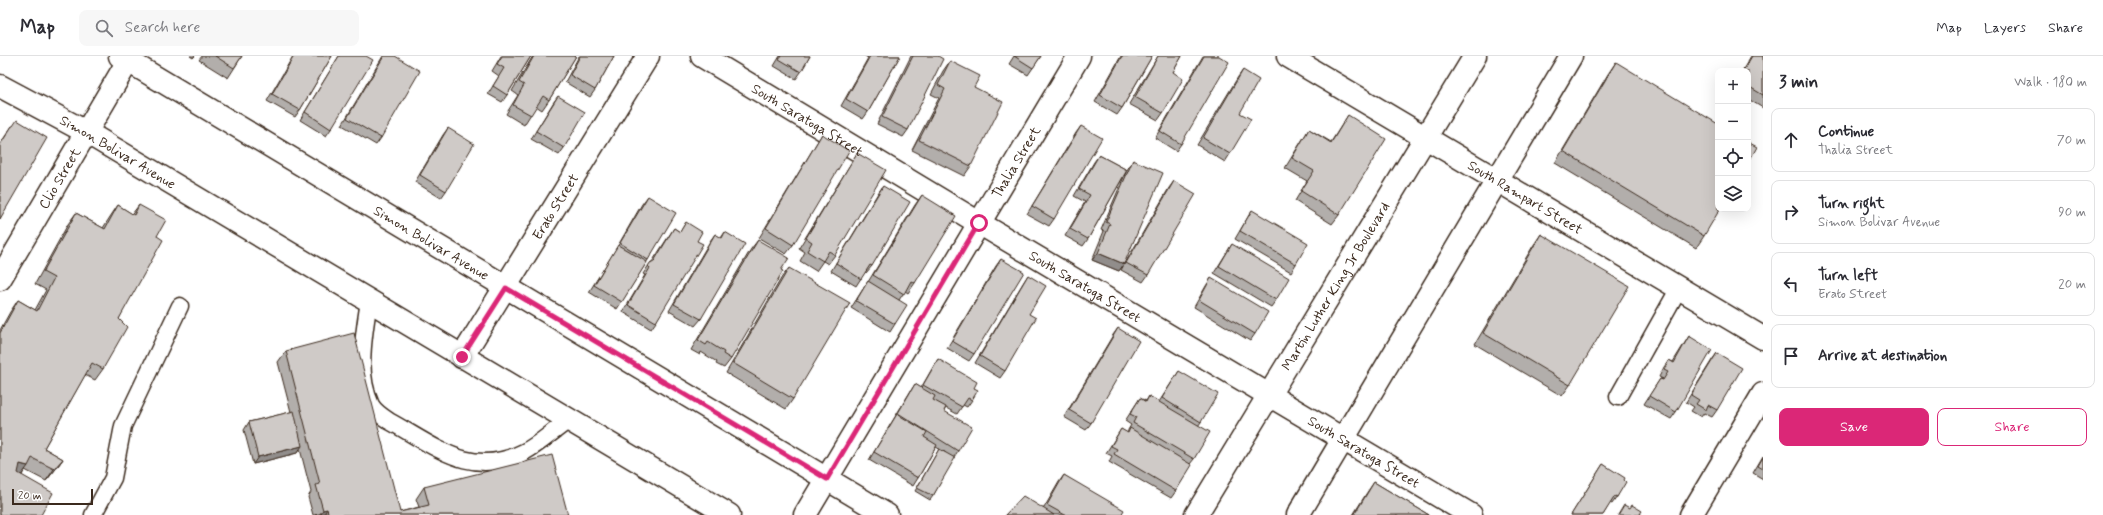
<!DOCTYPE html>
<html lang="en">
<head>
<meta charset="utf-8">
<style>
  body { margin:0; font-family:Mynerve,sans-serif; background:#f7f7f7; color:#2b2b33 }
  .controls { position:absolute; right:12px; top:12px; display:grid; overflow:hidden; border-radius:8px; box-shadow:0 4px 16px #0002 }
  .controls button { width:36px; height:36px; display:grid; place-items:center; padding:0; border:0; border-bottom:1px solid #e1e1e2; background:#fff; color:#2b2b33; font:20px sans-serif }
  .scale { position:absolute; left:12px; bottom:10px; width:81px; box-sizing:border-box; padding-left:4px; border:2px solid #3b2a1e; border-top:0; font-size:11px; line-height:14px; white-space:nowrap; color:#3b2a1e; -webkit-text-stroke:3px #fff; paint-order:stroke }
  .stop { position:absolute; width:12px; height:12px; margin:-9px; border:3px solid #db2777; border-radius:50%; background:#fff }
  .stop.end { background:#db2777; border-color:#fff; box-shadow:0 1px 4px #0008 }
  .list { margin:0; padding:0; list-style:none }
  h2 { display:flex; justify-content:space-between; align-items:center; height:52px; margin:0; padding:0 16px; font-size:17px }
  h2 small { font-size:13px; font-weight:400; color:#7c7c81 }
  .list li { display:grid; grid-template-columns:26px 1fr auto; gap:12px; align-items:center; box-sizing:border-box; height:64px; margin:0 8px 8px; padding:0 8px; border:1px solid #e1e1e2; border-radius:8px }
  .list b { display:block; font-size:15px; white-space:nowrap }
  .list p { margin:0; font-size:13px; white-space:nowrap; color:#7c7c81 }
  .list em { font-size:13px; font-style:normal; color:#7c7c81 }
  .actions { display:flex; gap:8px; padding:12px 16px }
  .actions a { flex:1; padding:9px 0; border:1px solid #db2777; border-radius:8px; text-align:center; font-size:14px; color:#db2777 }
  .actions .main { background:#db2777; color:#fff }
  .icon { flex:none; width:22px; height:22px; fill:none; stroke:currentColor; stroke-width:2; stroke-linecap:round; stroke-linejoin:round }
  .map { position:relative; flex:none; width:1763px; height:459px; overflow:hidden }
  header { display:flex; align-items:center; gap:24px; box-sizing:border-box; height:56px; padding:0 20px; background:#fff; border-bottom:1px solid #e1e1e2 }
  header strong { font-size:19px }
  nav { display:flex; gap:22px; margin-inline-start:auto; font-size:14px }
  .search { width:280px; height:36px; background:#f7f7f7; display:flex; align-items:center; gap:10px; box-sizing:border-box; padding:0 14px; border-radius:8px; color:#7c7c81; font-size:15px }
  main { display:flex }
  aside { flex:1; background:#fff }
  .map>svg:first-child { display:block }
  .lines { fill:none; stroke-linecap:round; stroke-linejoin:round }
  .service-casing { stroke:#3b2a1e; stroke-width:19 }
  .minor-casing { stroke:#3b2a1e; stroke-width:25 }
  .tertiary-casing { stroke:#3b2a1e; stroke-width:25 }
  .service { stroke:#fff; stroke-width:16 }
  .minor { stroke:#fff; stroke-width:22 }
  .tertiary { stroke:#fff; stroke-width:22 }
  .wall { fill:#b2aeab; stroke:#3b2a1e }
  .shaded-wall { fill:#918d8b; stroke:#3b2a1e }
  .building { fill:#cfcac7; stroke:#3b2a1e }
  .route { stroke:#db2777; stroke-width:5 }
  .labels { text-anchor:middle; stroke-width:4; stroke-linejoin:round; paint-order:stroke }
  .street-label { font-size:14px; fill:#3b2a1e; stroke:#fff }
</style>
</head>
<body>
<header>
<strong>Map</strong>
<div class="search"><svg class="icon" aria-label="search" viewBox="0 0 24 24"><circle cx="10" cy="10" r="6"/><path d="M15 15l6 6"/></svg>Search here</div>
<nav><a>Map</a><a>Layers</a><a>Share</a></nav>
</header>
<main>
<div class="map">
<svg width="1763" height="459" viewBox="0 0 1763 459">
  <rect width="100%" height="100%" fill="#fff"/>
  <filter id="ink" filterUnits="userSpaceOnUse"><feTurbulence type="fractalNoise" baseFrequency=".025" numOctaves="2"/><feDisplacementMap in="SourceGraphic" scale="8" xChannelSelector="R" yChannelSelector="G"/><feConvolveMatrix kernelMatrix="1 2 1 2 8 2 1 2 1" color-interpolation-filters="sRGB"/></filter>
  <g filter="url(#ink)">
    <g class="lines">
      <defs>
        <g id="service">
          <path d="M369,245C364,278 356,317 371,349C375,356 383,361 389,365C435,390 471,423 524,396C540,388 554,374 569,364"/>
          <polyline points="1618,341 1679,232"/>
          <polyline points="93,459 113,422 123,370 180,250"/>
        </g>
        <g id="minor">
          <path id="s1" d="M702,0L979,167L1471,459"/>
          <path id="s2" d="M1288,0L1763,282"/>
          <path id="s3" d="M0,223L131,0"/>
          <path id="s4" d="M462,301L648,0"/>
          <path id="s5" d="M805,459L1079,0"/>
          <polyline points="1691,459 1763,338"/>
        </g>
        <g id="tertiary">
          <path id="s6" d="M120,0L887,459"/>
          <path id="s7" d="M0,30L86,76L729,459"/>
          <path id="s8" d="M1196,459L1475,0"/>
          <polyline points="1298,459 1571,0"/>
        </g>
      </defs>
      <use href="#service" class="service-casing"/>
      <use href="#minor" class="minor-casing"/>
      <use href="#tertiary" class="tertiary-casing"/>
      <use href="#service" class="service"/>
      <use href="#minor" class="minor"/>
      <use href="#tertiary" class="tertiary"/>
    </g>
    <g class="wall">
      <polygon points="190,0 195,0 193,2"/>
      <polygon points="202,0 242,0 228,22 199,4"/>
      <polygon points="293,0 332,0 300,54 295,61 267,45"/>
      <polygon points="339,0 366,0 331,73 326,80 300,64"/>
      <polygon points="383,0 395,0 381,82 376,89 342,69"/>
      <polygon points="501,0 531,0 507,39 502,46 488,38 499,20 492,15"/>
      <polygon points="533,0 576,0 549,44 542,54 536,50 524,69 506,58 518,39 512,35"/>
      <polygon points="579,0 614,0 595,34 590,41 565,26"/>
      <polygon points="780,0 810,0 801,16 796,23 774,10"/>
      <polygon points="865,0 900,0 868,56 863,63 841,50 868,2"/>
      <polygon points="911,0 938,0 908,74 903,81 877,68"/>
      <polygon points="1014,0 1041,0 1028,19 1009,8"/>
      <polygon points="1121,0 1152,0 1122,52 1117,59 1095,46"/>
      <polygon points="1158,0 1182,0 1173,16 1163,57 1158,64 1129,48"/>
      <polygon points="1203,0 1219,0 1181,88 1176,95 1155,82"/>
      <polygon points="1751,0 1763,0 1763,52 1748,43 1748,15 1742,15"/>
      <polygon points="950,5 974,31 971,110 964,120 912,94 939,42 931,38 943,15"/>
      <polygon points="1616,6 1704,180 1696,192 1555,107 1608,18"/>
      <polygon points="1243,14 1240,57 1230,98 1225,106 1197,89 1238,21"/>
      <polygon points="558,40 564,92 559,99 531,83 553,47"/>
      <polygon points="1348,59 1339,159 1332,168 1295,145 1307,125 1285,112 1309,73 1331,86"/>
      <polygon points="12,70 0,163 0,88"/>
      <polygon points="1081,70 1054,163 1049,170 1027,158 1076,77"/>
      <polygon points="448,72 446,135 441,142 415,126 443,79"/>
      <polygon points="822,78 793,189 786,198 759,182 816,88"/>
      <polygon points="857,97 835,199 828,208 823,205 816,215 800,205 805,196 799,192 851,107"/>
      <polygon points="1099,99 1127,114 1133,104 1124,208 1119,215 1092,204 1104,175 1101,174 1126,116 1088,183 1083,190 1065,180 1085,146 1074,140 1094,106"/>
      <polygon points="1174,125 1148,219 1143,226 1121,214 1169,132"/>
      <polygon points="883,130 872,210 866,217 865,216 856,230 831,215 878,137"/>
      <polygon points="922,139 915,227 908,237 905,235 899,244 895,268 890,276 851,252 863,233 868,225 868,226 915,149"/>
      <polygon points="648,140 648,204 617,253 589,236 616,193 642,148"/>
      <polygon points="118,149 132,158 139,149 157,180 119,263 103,313 95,324 85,319 44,392 63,403 55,414 46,425 25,414 22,419 0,459 0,274 10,256 18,244 35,254 46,234 35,228 68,168 76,157 103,172 110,161"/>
      <polygon points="1252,154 1296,208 1291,216 1235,183"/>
      <polygon points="686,166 697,185 656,266 651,273 623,256 645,219 643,218 651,206 652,206 674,172 680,176"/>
      <polygon points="725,176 701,263 695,270 669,255 710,185 715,178 721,182"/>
      <polygon points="1541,178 1570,329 1562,340 1475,288 1533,190"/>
      <polygon points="758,184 731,303 724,312 716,308 717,306 701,296 700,299 691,294 751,193"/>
      <polygon points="1232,188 1276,244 1271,251 1214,217"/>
      <polygon points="1001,203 974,298 969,305 947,292 996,210"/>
      <polygon points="789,212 793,343 786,353 726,317 782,221"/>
      <polygon points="1028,219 1029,258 1005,315 1000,322 975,307 1023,227"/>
      <polygon points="1211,222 1255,278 1250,285 1194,251 1206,230"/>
      <polygon points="1118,272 1091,367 1086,374 1064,361 1113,279"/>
      <polygon points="1689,280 1676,356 1671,363 1644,348 1660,323 1663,323 1659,321 1664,311 1669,304 1673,306"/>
      <polygon points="286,295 400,456 419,451 416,443 424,431 568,459 313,459 308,441 311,436 300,393 297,397 253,408 244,374 249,366 291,356 278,306"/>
      <polygon points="1717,297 1717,354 1712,361 1704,357 1701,361 1691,355 1694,351 1686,346 1712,304"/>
      <polygon points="938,303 974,332 972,344 967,351 963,349 957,358 946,352 944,355 958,395 954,401 933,440 930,444 915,435 939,393 946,397 936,391 918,422 913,430 869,404 910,336 915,328 921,332 933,311"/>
      <polygon points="1179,315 1201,366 1198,370 1194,403 1190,408 1176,435 1171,442 1109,406 1112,400 1106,397 1121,373 1127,377 1128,375 1128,374 1131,369 1125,365 1140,342 1146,345 1149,340 1159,346"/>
      <polygon points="1763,400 1763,423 1753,417"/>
      <polygon points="1603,408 1624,424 1617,441 1612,448 1610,447 1603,459 1571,459"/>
      <polygon points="1064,419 1121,459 1005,459 1044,452 1059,426"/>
      <polygon points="1374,426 1429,459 1353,459 1366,438"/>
    </g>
    <g class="shaded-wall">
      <polygon points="1098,197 1124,208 1119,215 1092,204"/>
      <polygon points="302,390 297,397 253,408 258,401"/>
      <polygon points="63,403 55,414 46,425 54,413"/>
      <polygon points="20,408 28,410 20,421 12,419"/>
      <polygon points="327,453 323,459 319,459 323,454"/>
    </g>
    <g class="building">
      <polygon points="215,0 242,0 234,12"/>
      <polygon points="294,0 332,0 300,54 272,38"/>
      <polygon points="339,0 366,0 373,4 331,73 305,56"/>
      <polygon points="384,0 395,0 420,15 381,82 347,62"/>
      <polygon points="502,0 531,0 507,39 493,30 504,12 497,8"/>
      <polygon points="534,0 576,0 549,44 543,40 531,59 513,49 524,29 519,26"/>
      <polygon points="580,0 614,0 595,34 570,19"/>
      <polygon points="781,0 810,0 801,16 779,3"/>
      <polygon points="870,0 900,0 868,56 846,43"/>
      <polygon points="913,0 938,0 943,3 908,74 882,61"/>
      <polygon points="1014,0 1041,0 1033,12"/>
      <polygon points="1122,0 1152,0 1122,52 1100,39"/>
      <polygon points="1158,0 1182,0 1173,16 1183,23 1163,57 1135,41"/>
      <polygon points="1204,0 1219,0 1229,6 1181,88 1160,75"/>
      <polygon points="1752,0 1763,0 1763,39 1748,30 1748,15 1743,15"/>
      <polygon points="950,5 980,20 974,31 1003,46 971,110 919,84 945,33 938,29"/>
      <polygon points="1616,6 1718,68 1718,153 1720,153 1704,180 1563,95"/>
      <polygon points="1243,14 1259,24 1240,57 1251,63 1230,98 1203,82"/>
      <polygon points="558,40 585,56 564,92 536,75"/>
      <polygon points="1348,59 1386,83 1339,159 1301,135 1314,115 1292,102 1309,73 1331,87"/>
      <polygon points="17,64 47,82 0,163 0,89 12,70 13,70"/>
      <polygon points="1081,70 1102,82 1054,163 1032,150"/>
      <polygon points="448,72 474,88 446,135 420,119"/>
      <polygon points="822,78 849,95 793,189 766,172"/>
      <polygon points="1748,86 1757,91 1748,107"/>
      <polygon points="857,97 886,114 835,199 829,195 823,205 807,195 812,186 806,182"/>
      <polygon points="1099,99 1127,114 1088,183 1070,173 1090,139 1079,133"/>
      <polygon points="1133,104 1163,117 1124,208 1098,197 1110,168 1106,166"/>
      <polygon points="1174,125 1196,138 1148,219 1126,207"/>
      <polygon points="883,130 910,146 872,210 870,209 861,223 836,207"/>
      <polygon points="922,139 956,160 915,227 911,225 904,238 873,219"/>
      <polygon points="648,140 676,157 648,204 620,187"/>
      <polygon points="118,149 134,159 139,149 166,164 157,180 163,184 119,263 127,271 103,313 92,307 44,392 63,403 54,413 32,402 28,410 20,408 18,417 53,437 41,459 0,459 0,277 18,244 37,255 54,222 43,216 76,157 105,173"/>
      <polygon points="1252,154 1308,187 1296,208 1240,175"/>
      <polygon points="686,166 702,176 697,185 703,188 656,266 628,249 650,212 648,210 651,206 653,207 674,172 680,176"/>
      <polygon points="725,176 745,188 701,263 674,248 715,178 722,182"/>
      <polygon points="1541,178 1629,230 1570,329 1483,277"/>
      <polygon points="758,184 789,202 781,214 783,215 731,303 723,298 724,296 708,286 706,289 698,284"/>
      <polygon points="1232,188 1289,222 1276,244 1219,210"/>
      <polygon points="618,189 647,206 622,246 594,229"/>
      <polygon points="1001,203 1024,216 974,298 952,285"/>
      <polygon points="789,212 850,247 793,343 733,307"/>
      <polygon points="1028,219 1046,230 1029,258 1036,262 1005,315 980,300"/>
      <polygon points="1211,222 1268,256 1255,278 1199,244"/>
      <polygon points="868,225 907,249 895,268 856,245"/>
      <polygon points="1118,272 1139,285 1091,367 1069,354"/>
      <polygon points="354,277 400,456 429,449 424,431 552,399 568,459 315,459 328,456 327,453 323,454 316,429 320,428 286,295"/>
      <polygon points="1689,280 1712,294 1676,356 1649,340 1660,323 1663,324 1668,316 1664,314 1669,304 1674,307"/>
      <polygon points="1717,297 1742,312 1717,354 1708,349 1706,354 1696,348 1699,344 1691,339"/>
      <polygon points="938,303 977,326 974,332 978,334 972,344 968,342 962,351 923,329"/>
      <polygon points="1179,315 1218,338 1201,366 1162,342"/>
      <polygon points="915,328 935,340 933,344 946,351 944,355 972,371 958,395 898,357"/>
      <polygon points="1149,340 1210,376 1194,403 1133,367 1136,361 1130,358 1140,342 1146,346"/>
      <polygon points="294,355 302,390 258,401 249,366"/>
      <polygon points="897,358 927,376 924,381 937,389 918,422 874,396"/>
      <polygon points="1130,372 1192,409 1176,435 1114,398 1117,393 1111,390 1121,373 1128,377"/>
      <polygon points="939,393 955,402 933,440 917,432"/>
      <polygon points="1763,401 1763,413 1758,410"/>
      <polygon points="1603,408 1625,422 1624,424 1626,426 1617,441 1615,440 1603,459 1571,459"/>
      <polygon points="1064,419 1124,454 1121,459 1065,459 1047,449"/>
      <polygon points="1374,426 1429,459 1354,459"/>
      <polygon points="1023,440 1054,459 1005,459"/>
      <polygon points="1624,449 1630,452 1632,449 1642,455 1640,458 1642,459 1618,459"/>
    </g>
  </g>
  <g class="lines" filter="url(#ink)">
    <polyline class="route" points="462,301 506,232 827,423 979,167"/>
  </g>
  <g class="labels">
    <g class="street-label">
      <text dy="5" stroke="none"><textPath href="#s1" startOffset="123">South Saratoga Street</textPath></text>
      <text dy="5" stroke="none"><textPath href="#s7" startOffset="135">Simon Bolivar Avenue</textPath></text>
      <text dy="5" stroke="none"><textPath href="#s5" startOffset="411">Thalia Street</textPath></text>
      <text dy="5" stroke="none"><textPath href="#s3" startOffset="117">Clio Street</textPath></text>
      <text dy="5" stroke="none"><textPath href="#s2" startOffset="276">South Rampart Street</textPath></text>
      <text dy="5" stroke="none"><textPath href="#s4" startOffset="177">Erato Street</textPath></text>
      <text dy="5" stroke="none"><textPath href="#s6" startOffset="363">Simon Bolivar Avenue</textPath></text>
      <text dy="5" stroke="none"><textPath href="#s8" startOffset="268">Martin Luther King Jr Boulevard</textPath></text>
      <text dy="5" stroke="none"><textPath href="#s1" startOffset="447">South Saratoga Street</textPath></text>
      <text dy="5" stroke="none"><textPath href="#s1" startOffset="771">South Saratoga Street</textPath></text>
    </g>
  </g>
</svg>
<div class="controls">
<button>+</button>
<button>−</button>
<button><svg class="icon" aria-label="locate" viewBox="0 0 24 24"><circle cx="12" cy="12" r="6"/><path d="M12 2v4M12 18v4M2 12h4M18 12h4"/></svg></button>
<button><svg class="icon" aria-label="layers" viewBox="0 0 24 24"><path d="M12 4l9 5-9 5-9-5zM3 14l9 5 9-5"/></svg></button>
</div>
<div class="scale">20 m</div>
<div class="stop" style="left:979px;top:167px"></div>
<div class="stop end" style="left:462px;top:301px"></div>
</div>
<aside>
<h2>3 min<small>Walk · 180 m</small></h2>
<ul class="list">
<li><svg class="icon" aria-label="ahead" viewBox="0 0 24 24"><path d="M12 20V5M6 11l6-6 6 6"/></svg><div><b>Continue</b><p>Thalia Street</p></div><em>70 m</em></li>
<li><svg class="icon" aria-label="right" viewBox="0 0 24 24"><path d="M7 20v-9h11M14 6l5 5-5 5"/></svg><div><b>Turn right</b><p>Simon Bolivar Avenue</p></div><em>90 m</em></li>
<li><svg class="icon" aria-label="left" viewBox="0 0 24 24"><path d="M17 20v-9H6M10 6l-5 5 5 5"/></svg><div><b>Turn left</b><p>Erato Street</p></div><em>20 m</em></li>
<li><svg class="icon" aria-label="arrive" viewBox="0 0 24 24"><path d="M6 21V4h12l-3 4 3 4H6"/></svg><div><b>Arrive at destination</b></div></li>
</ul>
<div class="actions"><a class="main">Save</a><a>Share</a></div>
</aside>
</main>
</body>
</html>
